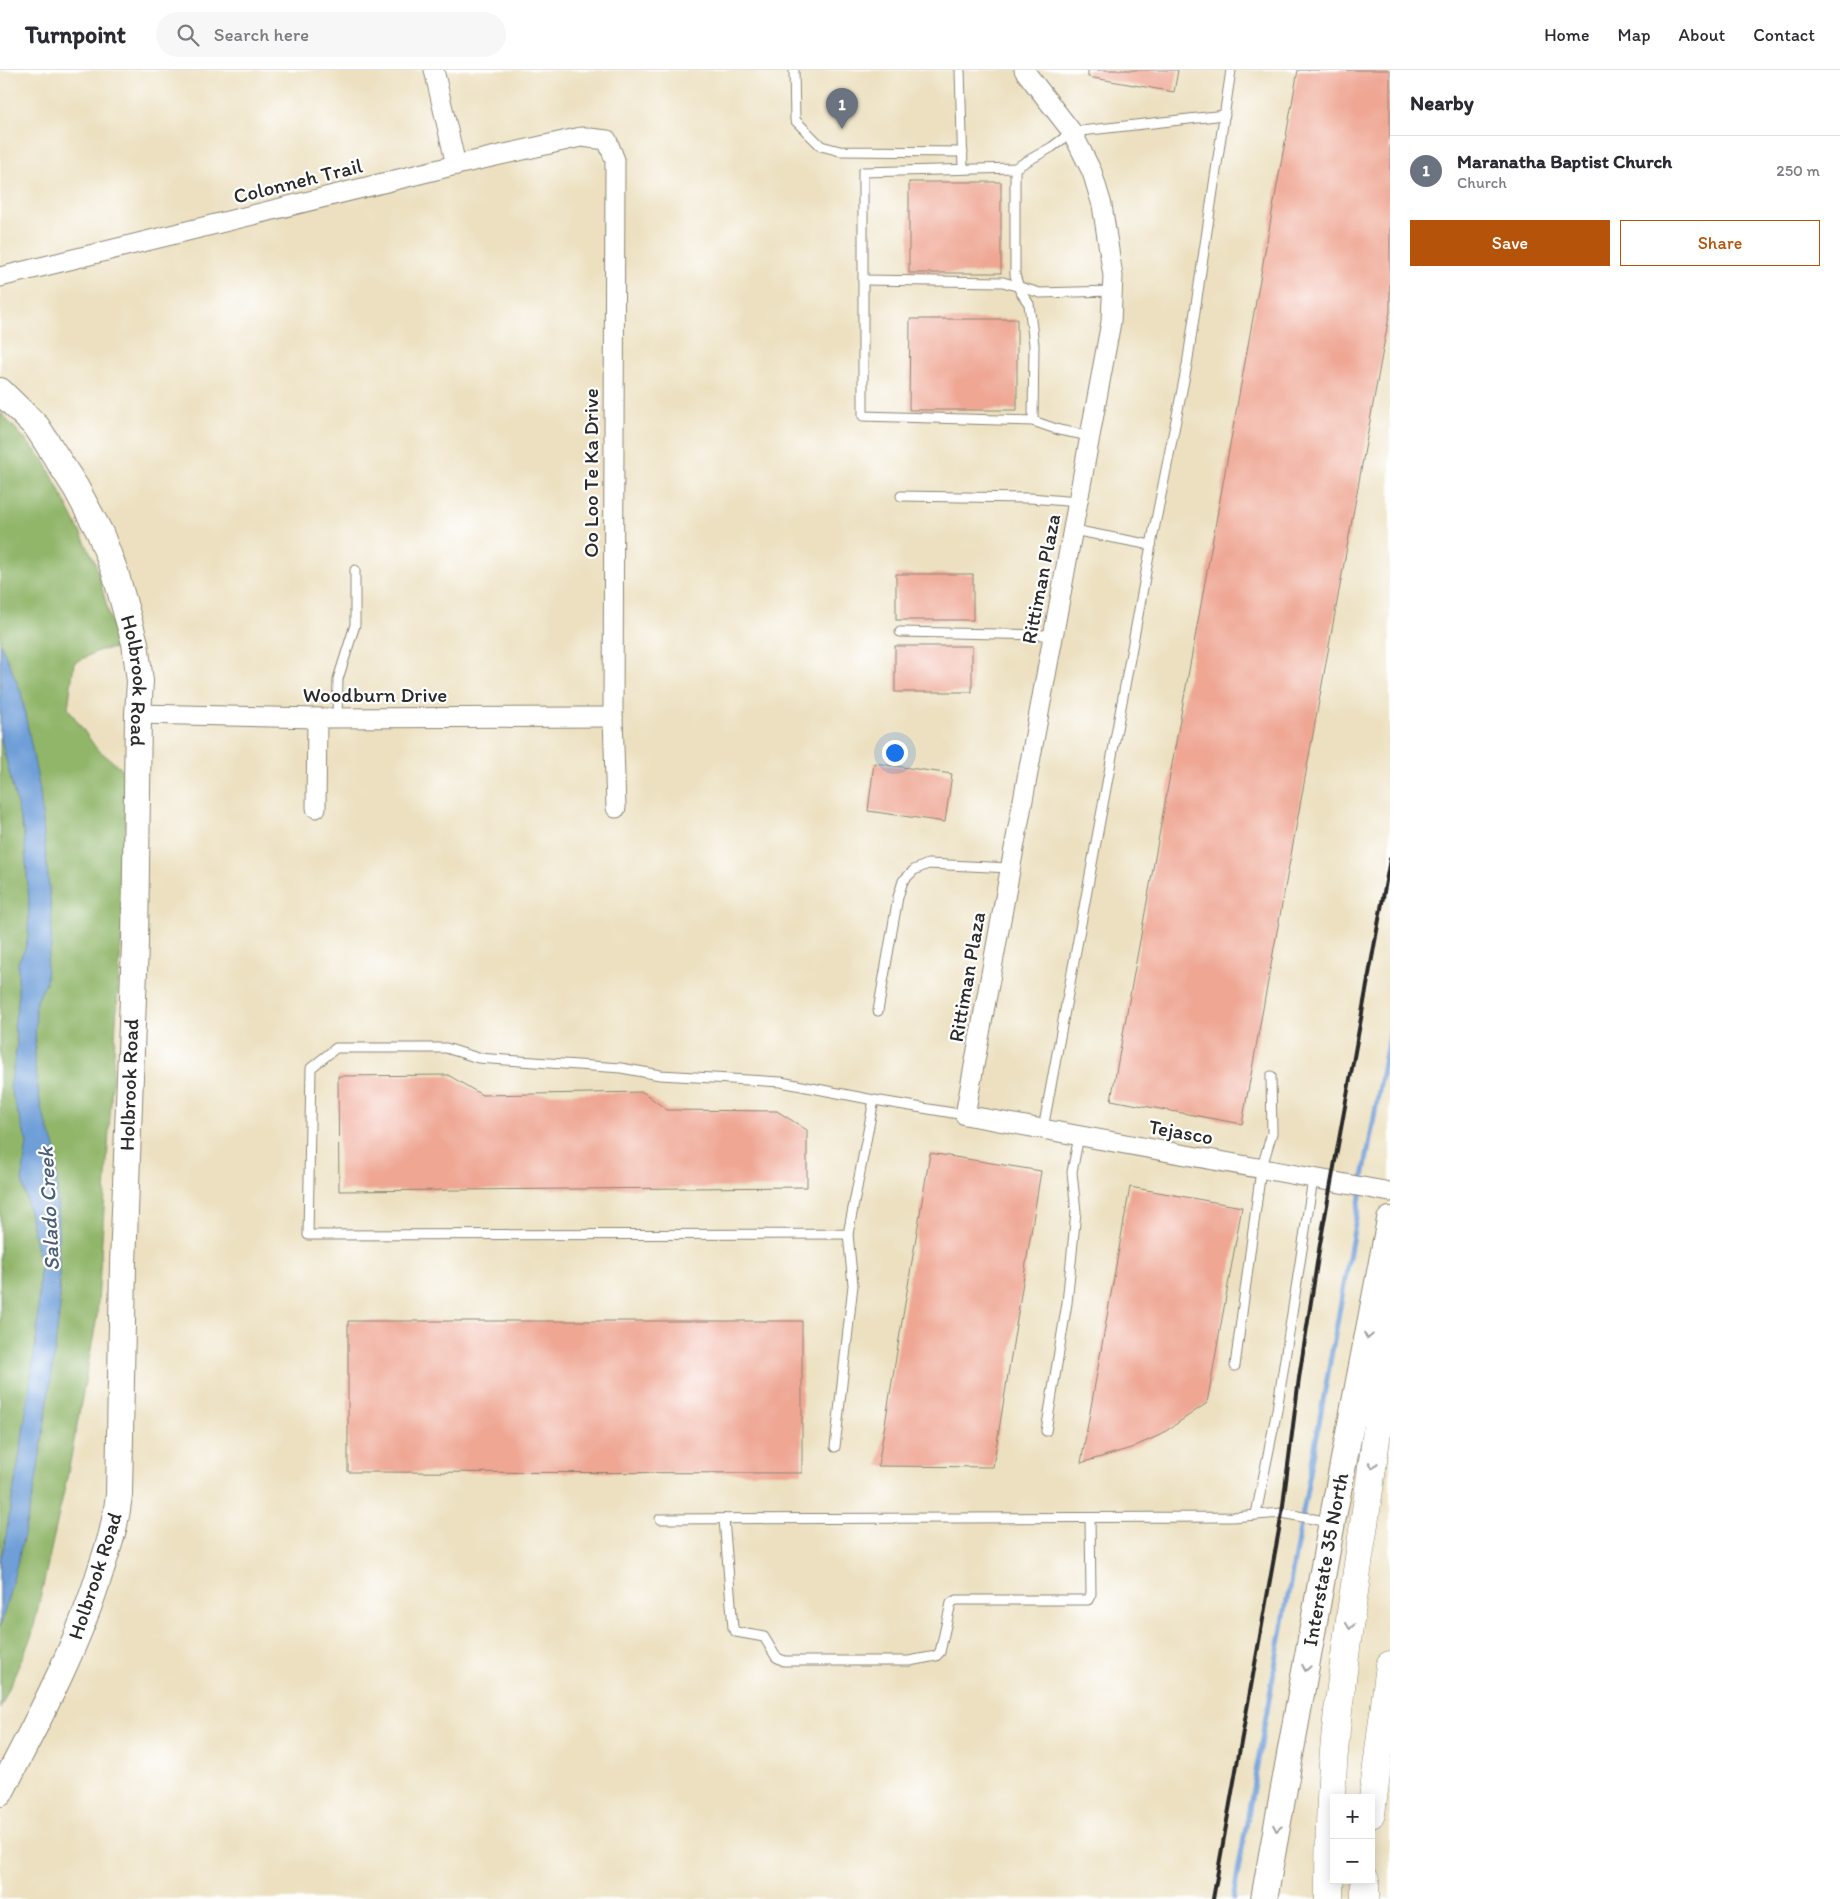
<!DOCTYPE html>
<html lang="en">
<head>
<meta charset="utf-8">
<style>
  body { margin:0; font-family:Itim,sans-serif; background:#f7f7f7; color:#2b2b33 }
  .controls { position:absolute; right:15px; bottom:15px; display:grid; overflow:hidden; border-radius:0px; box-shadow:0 2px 12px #0003 }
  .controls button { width:45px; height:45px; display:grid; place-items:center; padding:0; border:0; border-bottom:1px solid #e1e1e2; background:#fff; color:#2b2b33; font:25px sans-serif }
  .you { position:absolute; left:894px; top:682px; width:18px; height:18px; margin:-12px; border:4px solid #fff; border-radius:50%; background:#1a73e8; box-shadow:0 0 0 8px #1a73e833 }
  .badge { display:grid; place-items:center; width:32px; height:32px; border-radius:50%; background:#b45309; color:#fff; font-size:16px; font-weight:700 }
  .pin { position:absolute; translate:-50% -41px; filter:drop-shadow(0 1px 2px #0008) }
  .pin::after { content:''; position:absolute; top:26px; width:18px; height:15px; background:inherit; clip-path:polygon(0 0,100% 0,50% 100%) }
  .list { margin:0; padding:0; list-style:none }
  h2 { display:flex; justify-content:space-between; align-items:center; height:65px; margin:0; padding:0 20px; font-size:21px }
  h2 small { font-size:16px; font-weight:400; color:#7c7c81 }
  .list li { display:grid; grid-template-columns:32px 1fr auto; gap:15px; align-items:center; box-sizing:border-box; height:70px; padding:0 20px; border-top:1px solid #e1e1e2 }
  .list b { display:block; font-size:19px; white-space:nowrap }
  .list p { margin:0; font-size:16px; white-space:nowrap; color:#7c7c81 }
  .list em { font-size:16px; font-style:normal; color:#7c7c81 }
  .actions { display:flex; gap:10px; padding:15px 20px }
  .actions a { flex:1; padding:11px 0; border:1px solid #b45309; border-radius:0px; text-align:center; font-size:18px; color:#b45309 }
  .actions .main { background:#b45309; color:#fff }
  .icon { flex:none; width:28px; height:28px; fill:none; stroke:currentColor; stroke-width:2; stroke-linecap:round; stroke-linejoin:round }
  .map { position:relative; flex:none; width:1390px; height:1829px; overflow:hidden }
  header { display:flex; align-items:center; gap:30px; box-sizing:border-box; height:70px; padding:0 25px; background:#fff; border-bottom:1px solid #e1e1e2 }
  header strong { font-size:24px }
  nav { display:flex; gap:28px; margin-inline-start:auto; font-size:18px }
  .search { width:350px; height:45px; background:#f7f7f7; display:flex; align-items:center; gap:12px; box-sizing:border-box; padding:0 18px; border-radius:28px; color:#7c7c81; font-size:19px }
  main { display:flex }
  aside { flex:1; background:#fff }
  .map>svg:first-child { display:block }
  .forest { fill:#91b66a; stroke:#5e704a }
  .water { fill:#6f9fd8; stroke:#4d6582 }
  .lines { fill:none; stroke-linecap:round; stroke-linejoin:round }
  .stream { stroke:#6f9fd8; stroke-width:5 }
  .building { fill:#efa794 }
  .lane-casing { stroke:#8c8676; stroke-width:11 }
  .street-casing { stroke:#8c8676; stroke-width:21 }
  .secondary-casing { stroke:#8c8676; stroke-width:28 }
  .highway-casing { stroke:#8c8676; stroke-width:29 }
  .lane { stroke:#fff; stroke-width:9 }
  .street { stroke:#fff; stroke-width:19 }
  .secondary { stroke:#fff; stroke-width:26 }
  .highway { stroke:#fff; stroke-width:28 }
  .rail { stroke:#2b2b2b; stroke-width:4 }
  .oneway { stroke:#a0a0a0 }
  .labels { text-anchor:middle; stroke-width:4.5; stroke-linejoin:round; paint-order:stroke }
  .street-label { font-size:21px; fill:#2b2b2b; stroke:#fff }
  .water-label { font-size:22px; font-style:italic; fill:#4a5f79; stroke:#fff }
</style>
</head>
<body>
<header>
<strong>Turnpoint</strong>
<div class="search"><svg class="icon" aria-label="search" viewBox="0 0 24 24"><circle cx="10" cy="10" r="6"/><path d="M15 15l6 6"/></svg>Search here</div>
<nav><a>Home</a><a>Map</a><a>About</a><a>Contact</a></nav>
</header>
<main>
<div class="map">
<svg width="1390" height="1829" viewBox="0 0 1390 1829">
  <rect width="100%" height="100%" fill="#fff"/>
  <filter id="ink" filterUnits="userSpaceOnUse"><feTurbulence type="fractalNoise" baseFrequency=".02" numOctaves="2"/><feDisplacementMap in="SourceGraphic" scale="10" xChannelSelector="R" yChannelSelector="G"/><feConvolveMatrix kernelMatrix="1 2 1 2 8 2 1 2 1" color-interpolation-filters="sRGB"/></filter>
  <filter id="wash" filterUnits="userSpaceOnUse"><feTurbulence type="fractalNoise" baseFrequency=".0096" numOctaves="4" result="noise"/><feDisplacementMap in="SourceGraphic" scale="20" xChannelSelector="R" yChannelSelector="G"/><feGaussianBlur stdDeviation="1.12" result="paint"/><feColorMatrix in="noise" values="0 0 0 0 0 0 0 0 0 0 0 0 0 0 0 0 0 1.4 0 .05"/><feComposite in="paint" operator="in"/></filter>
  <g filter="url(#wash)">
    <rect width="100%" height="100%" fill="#ece0c0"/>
    <polygon class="forest" points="0,342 44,390 95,492 118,578 100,580 74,593 68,638 96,678 127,703 122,859 97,1247 68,1403 32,1565 0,1639"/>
    <polygon class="water" points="0,572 21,622 40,721 52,850 51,878 47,890 46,912 36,933 35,996 41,1038 56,1080 60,1237 52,1304 37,1405 18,1491 0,1558 0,1491 5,1471 21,1376 37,1263 40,1194 22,1110 27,1073 10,1018 17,974 14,955 18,932 18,892 25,879 28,867 29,833 24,765 0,664"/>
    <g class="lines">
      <g class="stream">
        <polyline points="1362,1113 1390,961"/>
        <polyline points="1233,1829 1361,1121"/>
      </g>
    </g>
    <g id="blocks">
      <g class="building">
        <polygon points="1088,0 1178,0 1174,22 1088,7"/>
        <polygon points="1298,0 1390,0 1390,241 1242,1054 1111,1030"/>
        <rect x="909" y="112" width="92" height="91"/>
        <polygon points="910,249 1017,249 1017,340 909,340"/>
        <rect x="896" y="504" width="77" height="46"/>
        <rect x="895" y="576" width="77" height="46"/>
        <polygon points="874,693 952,704 945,752 868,741"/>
        <polygon points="448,1005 482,1025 643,1022 667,1040 777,1041 807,1060 807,1117 339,1121 338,1006"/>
        <polygon points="930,1083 1041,1101 993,1397 878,1396"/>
        <polygon points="1130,1117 1242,1137 1207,1333 1160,1365 1131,1378 1081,1393"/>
        <polygon points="348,1251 802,1251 802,1403 348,1402"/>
      </g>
    </g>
  </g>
  <g filter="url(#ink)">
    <use href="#blocks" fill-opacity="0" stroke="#8c8676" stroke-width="1"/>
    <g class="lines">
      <defs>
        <g id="lane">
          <polyline points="794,0 795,50 821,76 840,81 963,82"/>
          <polyline points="960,0 963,99"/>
          <polyline points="1015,98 1015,205 1020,221 1029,234 1034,275 1033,351"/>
          <polyline points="863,210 1003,212 1040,223 1112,221"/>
          <polyline points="1090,366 1059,360 1033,351 863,346 863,102 1015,98 1052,77 1072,62 1225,45"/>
          <polyline points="901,426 1030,428 1078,432"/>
          <polyline points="1151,475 1187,295 1231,0"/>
          <polyline points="900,562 1053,565"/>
          <polyline points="337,648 338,609 355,555 355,500"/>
          <polyline points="878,941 898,827 903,811 914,800 928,794 1010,798"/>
          <polyline points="874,1030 781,1012 660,1005 621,998 478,988 446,978 336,978 311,998 308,1165 848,1164 874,1030 965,1045"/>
          <polyline points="1043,1059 1151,475 1073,460"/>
          <polyline points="1235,1296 1261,1100 1272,1063 1271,1006"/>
          <polyline points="1046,1361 1067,1233 1076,1142 1072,1102 1079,1066"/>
          <polyline points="835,1377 853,1215 848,1164"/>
          <polyline points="1256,1444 1277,1340 1313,1109"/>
          <polyline points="660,1449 1233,1447 1282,1443 1329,1452"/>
          <polyline points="724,1449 733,1558 736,1562 764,1567 776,1587 784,1591 909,1591 936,1586 940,1582 951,1533 956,1530 1088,1530 1091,1524 1090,1448"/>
        </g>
        <g id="street">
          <polyline points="434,0 456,95"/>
          <polyline points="1024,0 1072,62 1092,102 1102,135 1113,206 1111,252 965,1045 1390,1122"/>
          <polyline points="0,207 456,95 581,67 607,70 615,90 613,647 616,738"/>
          <polyline points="138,644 317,648 613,647"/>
          <polyline points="316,738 317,648"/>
        </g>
        <g id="secondary">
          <path id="s1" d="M0,321L37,357L76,418L100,463L115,502L135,573L140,611L138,644L135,874L123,1194L119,1425C116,1453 110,1472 101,1499C77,1578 38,1650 0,1723"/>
          <path id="s2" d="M1264,1829L1332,1452L1390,1150"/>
        </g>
        <g id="highway">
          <polyline points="1371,1744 1390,1595"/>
          <path d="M1329,1829C1329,1776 1330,1723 1335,1670C1350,1515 1385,1363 1390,1207"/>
          <polyline points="1365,1829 1365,1810"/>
        </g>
      </defs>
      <use href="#lane" class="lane-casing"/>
      <use href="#street" class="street-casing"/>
      <use href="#secondary" class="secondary-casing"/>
      <use href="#highway" class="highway-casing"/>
      <use href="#lane" class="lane"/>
      <use href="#street" class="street"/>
      <use href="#secondary" class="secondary"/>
      <use href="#highway" class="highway"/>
      <polyline class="rail" points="1213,1829 1282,1443 1299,1308 1320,1174 1390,789"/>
    </g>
    <defs><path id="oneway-chevron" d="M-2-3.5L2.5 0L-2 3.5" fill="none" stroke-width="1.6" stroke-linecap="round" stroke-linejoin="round" transform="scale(1.25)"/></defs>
    <g class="oneway">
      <use href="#oneway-chevron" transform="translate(1368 1266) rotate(101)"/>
      <use href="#oneway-chevron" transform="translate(1373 1395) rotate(97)"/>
      <use href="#oneway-chevron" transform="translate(1350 1556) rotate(98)"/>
      <use href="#oneway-chevron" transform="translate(1306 1598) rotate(100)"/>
      <use href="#oneway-chevron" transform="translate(1277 1758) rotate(100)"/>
    </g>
  </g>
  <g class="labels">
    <g class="street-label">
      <text transform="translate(298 111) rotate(-14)" y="7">Colonneh Trail</text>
      <text transform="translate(591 403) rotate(-90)" y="7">Oo Loo Te Ka Drive</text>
      <text transform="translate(1041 509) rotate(-79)" y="7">Rittiman Plaza</text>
      <text dy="7" stroke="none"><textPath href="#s1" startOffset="328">Holbrook Road</textPath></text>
      <text x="375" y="632">Woodburn Drive</text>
      <text transform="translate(967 907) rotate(-80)" y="7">Rittiman Plaza</text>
      <text transform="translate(129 1015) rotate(-88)" y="7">Holbrook Road</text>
      <text transform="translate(1181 1062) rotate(10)" y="7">Tejasco</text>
      <text dy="7" stroke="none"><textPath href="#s2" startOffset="345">Interstate 35 North</textPath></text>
      <text transform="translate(95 1506) rotate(-72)" y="7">Holbrook Road</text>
    </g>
    <g class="water-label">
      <text transform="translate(48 1139) rotate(-93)" y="8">Salado Creek</text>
    </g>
  </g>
</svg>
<div class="controls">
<button>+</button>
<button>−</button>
</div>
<div class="you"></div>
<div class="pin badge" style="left:842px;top:59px;background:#6b7280">1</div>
</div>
<aside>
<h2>Nearby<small></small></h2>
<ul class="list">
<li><span class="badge" style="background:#6b7280">1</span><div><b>Maranatha Baptist Church</b><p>Church</p></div><em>250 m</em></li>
</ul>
<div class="actions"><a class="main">Save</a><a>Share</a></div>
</aside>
</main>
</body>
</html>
